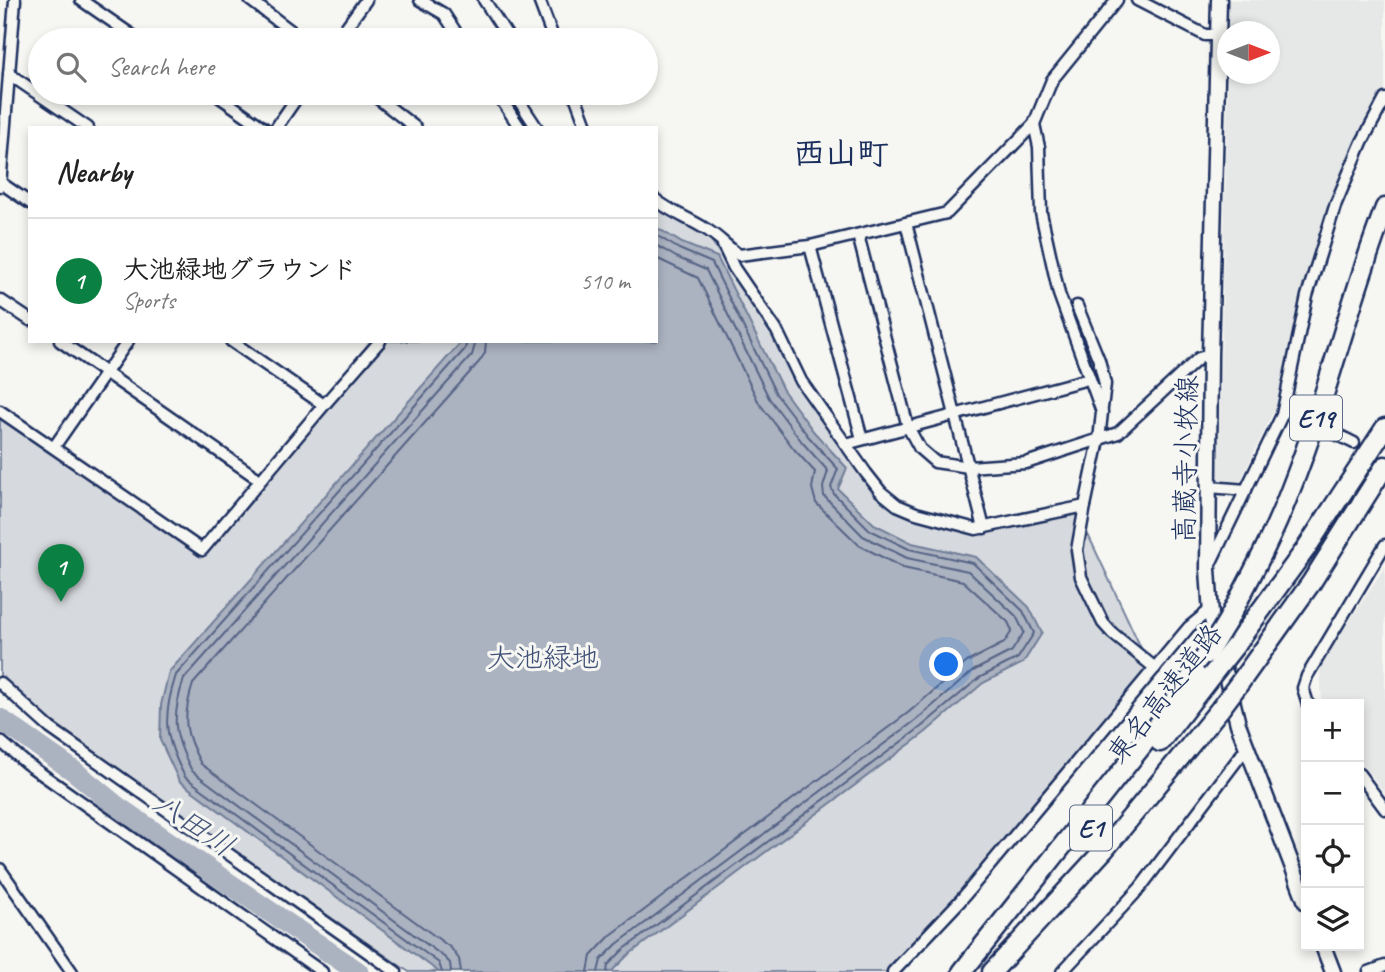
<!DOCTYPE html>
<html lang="en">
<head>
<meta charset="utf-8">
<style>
  body { margin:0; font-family:Caveat,"Klee One",sans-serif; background:#f2f2f2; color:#222 }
  .controls { position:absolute; right:21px; bottom:21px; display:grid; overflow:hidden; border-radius:0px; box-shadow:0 4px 10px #0003 }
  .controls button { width:63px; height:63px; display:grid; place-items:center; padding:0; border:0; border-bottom:2px solid #e0e0e0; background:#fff; color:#222; font:35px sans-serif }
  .compass { position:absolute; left:1217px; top:21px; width:63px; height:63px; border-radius:50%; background:#fff; box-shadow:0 4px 10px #0003; rotate:90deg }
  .you { position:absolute; left:947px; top:665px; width:24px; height:24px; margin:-18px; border:5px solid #fff; border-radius:50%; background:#1a73e8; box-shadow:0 0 0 10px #1a73e833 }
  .badge { display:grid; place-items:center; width:46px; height:46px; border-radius:50%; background:#0b8043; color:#fff; font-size:23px; font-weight:700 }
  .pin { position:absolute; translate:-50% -58px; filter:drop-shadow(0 2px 4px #0008) }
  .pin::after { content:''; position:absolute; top:37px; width:24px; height:21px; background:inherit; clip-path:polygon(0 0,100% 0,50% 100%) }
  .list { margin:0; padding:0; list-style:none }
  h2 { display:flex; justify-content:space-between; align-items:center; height:91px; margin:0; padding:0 28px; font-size:30px }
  h2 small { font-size:23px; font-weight:400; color:#767676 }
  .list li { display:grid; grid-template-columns:46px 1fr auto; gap:21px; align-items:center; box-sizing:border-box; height:126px; padding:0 28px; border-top:2px solid #e0e0e0 }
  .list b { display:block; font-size:26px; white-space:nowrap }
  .list p { margin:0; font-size:23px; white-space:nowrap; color:#767676 }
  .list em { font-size:23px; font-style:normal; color:#767676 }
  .icon { flex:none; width:38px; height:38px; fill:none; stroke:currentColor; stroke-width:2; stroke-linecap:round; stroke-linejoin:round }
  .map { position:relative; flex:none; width:1385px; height:972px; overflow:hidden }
  .search { position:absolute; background:#fff; box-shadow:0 4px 10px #0003; left:28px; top:28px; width:630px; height:77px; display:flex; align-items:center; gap:18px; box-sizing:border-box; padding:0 24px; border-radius:38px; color:#767676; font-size:26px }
  .panel { position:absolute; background:#fff; box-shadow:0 4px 10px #0003; left:28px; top:126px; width:630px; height:217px; border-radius:0px }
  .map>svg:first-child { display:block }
  .built { fill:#e6e7e7 }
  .green { fill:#d6d9dd; stroke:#78849e; stroke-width:2 }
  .water { fill:#abb2c0; stroke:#717e99; stroke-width:2 }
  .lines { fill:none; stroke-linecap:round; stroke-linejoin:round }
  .shore { stroke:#556385; stroke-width:2 }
  .river { stroke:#abb2c0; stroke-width:21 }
  .street-tunnel { stroke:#caced4; stroke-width:10; stroke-dasharray:10 5; stroke-linecap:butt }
  .street-casing { stroke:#1b2f5e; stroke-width:15 }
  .secondary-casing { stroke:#1b2f5e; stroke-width:19 }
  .highway-casing { stroke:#1b2f5e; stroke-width:23 }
  .street { stroke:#f6f6f2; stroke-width:10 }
  .secondary { stroke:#f6f6f2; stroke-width:14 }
  .highway { stroke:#f6f6f2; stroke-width:18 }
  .highway-bridge-casing { stroke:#1b2f5e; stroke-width:23; stroke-linecap:butt }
  .highway-bridge { stroke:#f6f6f2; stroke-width:18 }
  .labels { text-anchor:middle; stroke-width:6; stroke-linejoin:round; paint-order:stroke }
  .shield { fill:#f6f6f2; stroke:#5d6b8a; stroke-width:2 }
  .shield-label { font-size:26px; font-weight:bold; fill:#1b2f5e }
  .street-label { font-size:28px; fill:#1b2f5e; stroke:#f6f6f2 }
  .park-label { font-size:28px; fill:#405177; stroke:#f6f6f2 }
  .water-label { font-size:30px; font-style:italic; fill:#46567b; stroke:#f6f6f2 }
  .quarter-label { font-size:32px; font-weight:bold; fill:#1b2f5e; stroke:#f6f6f2 }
</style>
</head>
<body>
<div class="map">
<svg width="1385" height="972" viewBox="0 0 1385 972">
  <rect width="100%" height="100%" fill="#f6f6f2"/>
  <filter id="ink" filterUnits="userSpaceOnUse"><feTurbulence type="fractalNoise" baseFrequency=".0143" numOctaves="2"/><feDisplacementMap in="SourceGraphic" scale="14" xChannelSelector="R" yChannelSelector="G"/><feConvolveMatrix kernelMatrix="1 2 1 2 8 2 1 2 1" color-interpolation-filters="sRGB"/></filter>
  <g filter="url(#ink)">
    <g class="built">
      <polygon points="1228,0 1385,0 1385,92 1377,107 1311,268 1278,402 1237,488 1220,486 1218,483 1228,74 1270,74 1270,32 1228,32 1227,68 1227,61"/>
      <polygon points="1385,566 1385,794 1359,759 1359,704 1322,704 1320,667"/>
    </g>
    <polygon class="green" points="656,207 664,213 706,233 774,333 797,382 897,507 952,528 974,532 992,531 1077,511 1150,667 956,898 886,972 409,972 57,727 0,679 0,418 202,557 387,341 656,341"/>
    <polygon class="water" points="656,227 682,243 717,257 783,390 814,432 847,468 838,489 874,524 912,543 976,557 1029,607 1042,633 1023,663 983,683 926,732 627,956 611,972 439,972 179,781 160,740 161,705 169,672 462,341 656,341"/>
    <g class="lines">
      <g class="shore">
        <path d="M442,972L439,963L185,777C164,737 162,718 176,675L465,349L467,341"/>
        <path d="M451,972L450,963L444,957L192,771C173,735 171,718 184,679L472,355L476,341"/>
        <path d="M461,972L459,959L451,948L201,764C184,733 182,718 193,684L479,362L485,353L486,341"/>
        <polyline points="588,972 591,956 611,935 909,712 967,662 1004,643 1012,631 1008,622 963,581 903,568 859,545 816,503 812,488 815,472 794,449 759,403 698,278 656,258"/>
        <polyline points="598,972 601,960 617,944 916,720 973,671 1012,651 1024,632 1016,616 968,571 907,558 863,536 824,496 823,487 828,471 802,442 769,398 706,270 676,257 656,245"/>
        <polyline points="607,972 608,965 623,950 921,727 979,678 1018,658 1034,633 1023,611 973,563 909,549 870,530 834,494 831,487 838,469 808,436 776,394 712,263 679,249 656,235"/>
      </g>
      <polyline class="river" points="0,719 74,771 119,808 358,972"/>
      <polyline class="street-tunnel" points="1295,419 1332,432"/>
      <defs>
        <g id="street">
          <polyline points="81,0 139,40"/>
          <polyline points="250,0 303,40"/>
          <polyline points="420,0 444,14 461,40"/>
          <polyline points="484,0 510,40"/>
          <polyline points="539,0 554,40"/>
          <polyline points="1137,0 1205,35 1218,35"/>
          <polyline points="337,40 366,0"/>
          <polyline points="9,74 88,128"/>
          <polyline points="214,93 264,128"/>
          <polyline points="371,93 416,128"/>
          <polyline points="497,93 520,128"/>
          <polyline points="514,93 537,128"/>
          <polyline points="574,93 587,128"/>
          <polyline points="276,128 300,93"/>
          <polyline points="1,183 30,203"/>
          <polyline points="0,186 15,0"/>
          <path d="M656,200C671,212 688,218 704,228C717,235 727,247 739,255L810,246L947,213L1034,124L1052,80L1117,0"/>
          <polyline points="906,223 984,528"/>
          <polyline points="858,235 908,427 920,449 935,462 969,467 1026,463 1118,433 1199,358 1210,355"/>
          <polyline points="723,245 734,268 777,331 801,381 866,473 881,492 897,505 916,513 976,529 1085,506 1099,440 1102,412 1059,294 1041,213 1039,147 1034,124"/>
          <polyline points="810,246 862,439"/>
          <polyline points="0,300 30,320"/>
          <polyline points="1077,306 1099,360 1105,384 1102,408"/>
          <polyline points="60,341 260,480"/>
          <polyline points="231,341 324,405"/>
          <polyline points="0,411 202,550 324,405 380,341"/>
          <polyline points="1332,432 1354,443"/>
          <polyline points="846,444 1088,379"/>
          <polyline points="54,447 128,341"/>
          <polyline points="1209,487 1246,490"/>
          <polyline points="1085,506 1077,550 1081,577 1103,623 1112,633 1155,668"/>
          <polyline points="1210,564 1282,415 1307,296 1336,203 1362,142 1385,99"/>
          <polyline points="0,683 50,728 396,972"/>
          <polyline points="1308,704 1303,688 1307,676 1385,545"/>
          <polyline points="0,741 26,763 322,972"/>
          <polyline points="1359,774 1385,809"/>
          <polyline points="0,869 72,972"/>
          <polyline points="893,972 960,901 1189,627 1211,609"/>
          <polyline points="1062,972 1140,888 1247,747"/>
          <polyline points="1369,972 1385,966"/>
        </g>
        <g id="secondary">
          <polyline points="1219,0 1210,355 1208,569 1211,615 1238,724 1306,902"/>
          <polyline points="1323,946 1333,972"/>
        </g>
        <g id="highway">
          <path d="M1228,620C1250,578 1273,536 1290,491C1327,399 1349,301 1385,208"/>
          <polyline points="1234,647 1305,550 1385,428"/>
          <polyline points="1241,681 1311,583 1385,466"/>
          <polyline points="1160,742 1211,676"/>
          <polyline points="962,972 1153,732 1207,654"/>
          <polyline points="992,972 1104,850 1220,709"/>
        </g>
      </defs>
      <use href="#street" class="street-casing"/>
      <use href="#secondary" class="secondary-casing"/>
      <use href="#highway" class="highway-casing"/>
      <use href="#street" class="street"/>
      <use href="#secondary" class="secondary"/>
      <use href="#highway" class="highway"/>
      <defs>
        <g id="highway-bridge">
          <polyline points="1207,654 1228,620"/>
          <polyline points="1211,676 1234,647"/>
          <polyline points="1220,709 1241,681"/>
        </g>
      </defs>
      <use href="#highway-bridge" class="highway-bridge-casing"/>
      <use href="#highway-bridge" class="highway-bridge"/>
    </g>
  </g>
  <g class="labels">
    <g class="shield">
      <rect x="1290" y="395.5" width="52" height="45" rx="5"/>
      <rect x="1070" y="805.5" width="42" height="45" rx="5"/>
    </g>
    <g class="shield-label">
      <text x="1316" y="427">E19</text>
      <text x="1091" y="837">E1</text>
    </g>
    <g class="street-label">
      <text transform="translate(1185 459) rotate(-89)" y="10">高蔵寺小牧線</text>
      <text transform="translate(1164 693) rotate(-52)" y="10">東名高速道路</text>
    </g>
    <g class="park-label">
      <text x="543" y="667">大池緑地</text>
    </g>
    <g class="water-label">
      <text transform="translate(194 824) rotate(34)" y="10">八田川</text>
    </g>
    <g class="quarter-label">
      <text x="841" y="164">西山町</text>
    </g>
  </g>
</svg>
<div class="controls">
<button>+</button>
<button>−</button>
<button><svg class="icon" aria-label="locate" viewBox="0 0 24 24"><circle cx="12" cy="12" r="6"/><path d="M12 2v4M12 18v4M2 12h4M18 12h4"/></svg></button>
<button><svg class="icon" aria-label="layers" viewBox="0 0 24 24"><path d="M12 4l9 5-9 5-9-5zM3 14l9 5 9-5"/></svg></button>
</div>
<svg class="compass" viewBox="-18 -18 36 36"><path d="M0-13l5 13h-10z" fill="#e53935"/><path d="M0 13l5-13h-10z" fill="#767676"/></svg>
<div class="you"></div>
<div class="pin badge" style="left:61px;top:602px">1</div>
<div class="search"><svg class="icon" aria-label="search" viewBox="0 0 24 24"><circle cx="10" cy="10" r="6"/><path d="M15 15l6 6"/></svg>Search here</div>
<section class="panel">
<h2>Nearby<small></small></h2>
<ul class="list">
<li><span class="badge">1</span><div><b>大池緑地グラウンド</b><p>Sports</p></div><em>510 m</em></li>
</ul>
</section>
</div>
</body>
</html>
